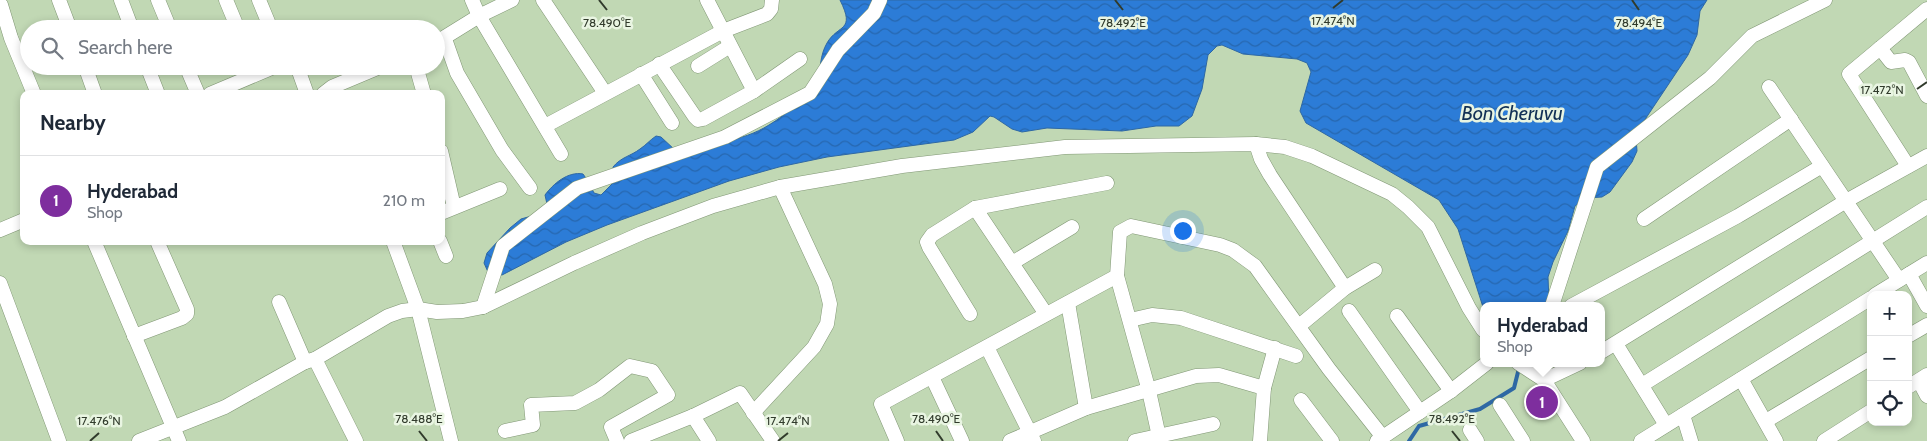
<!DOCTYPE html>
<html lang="en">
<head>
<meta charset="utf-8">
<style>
  body { margin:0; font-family:Cabin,sans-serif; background:#f6f6f7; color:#1f2937 }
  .controls { position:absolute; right:15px; bottom:15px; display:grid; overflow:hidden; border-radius:10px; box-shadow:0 2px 8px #0003 }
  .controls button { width:45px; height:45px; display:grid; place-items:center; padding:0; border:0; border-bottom:1px solid #e0e1e3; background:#fff; color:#1f2937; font:25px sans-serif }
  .you { position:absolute; left:1182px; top:230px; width:18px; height:18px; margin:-12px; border:4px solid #fff; border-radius:50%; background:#1a73e8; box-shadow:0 0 0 8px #1a73e833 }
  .badge { display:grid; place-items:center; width:32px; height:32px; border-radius:50%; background:#7e2e9e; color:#fff; font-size:16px; font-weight:700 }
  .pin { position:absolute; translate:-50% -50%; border:2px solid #fff; box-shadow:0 1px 5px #0006 }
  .popup { position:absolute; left:1480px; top:302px; width:125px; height:65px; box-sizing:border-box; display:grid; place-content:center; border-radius:10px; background:#fff; filter:drop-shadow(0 1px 4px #0005); font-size:16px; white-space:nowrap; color:#747a83 }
  .popup b { font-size:19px; color:#1f2937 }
  .popup::after { content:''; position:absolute; left:50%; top:100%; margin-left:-10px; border:10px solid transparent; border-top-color:#fff }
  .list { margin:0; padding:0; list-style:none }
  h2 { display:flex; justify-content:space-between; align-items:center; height:65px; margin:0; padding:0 20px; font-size:21px }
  h2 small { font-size:16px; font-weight:400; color:#747a83 }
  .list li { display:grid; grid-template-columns:32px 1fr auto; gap:15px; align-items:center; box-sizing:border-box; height:90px; padding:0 20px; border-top:1px solid #e0e1e3 }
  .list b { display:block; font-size:19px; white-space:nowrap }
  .list p { margin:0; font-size:16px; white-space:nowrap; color:#747a83 }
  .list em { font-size:16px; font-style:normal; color:#747a83 }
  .icon { flex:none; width:28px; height:28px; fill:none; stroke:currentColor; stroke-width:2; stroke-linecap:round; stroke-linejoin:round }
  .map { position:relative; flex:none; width:1927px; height:441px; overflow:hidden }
  .search { position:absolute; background:#fff; box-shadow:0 2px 8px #0003; left:20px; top:20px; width:425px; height:55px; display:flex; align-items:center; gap:12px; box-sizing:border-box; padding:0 18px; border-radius:28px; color:#747a83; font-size:19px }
  .panel { position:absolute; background:#fff; box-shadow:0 2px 8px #0003; left:20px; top:90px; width:425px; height:155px; border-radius:10px }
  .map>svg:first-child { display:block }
  .water { fill:url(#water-waves); stroke:#2e68a4 }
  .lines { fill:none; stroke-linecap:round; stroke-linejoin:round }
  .stream { stroke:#2e68a4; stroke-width:4 }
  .minor-casing { stroke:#819775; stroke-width:15 }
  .minor { stroke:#fff; stroke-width:14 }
  .ticks { fill:none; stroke:#313b2c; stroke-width:2 }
  .labels { text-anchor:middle; stroke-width:5; stroke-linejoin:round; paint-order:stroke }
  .water-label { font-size:20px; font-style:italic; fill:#123156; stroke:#e9f5e2 }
  .ticks-label { font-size:12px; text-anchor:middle; fill:#313b2c; stroke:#e9f5e2; stroke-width:5; stroke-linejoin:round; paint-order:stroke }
</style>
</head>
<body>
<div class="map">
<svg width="1927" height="441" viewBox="0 0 1927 441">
  <defs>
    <pattern id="water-waves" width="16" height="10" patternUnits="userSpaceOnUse" patternTransform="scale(1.25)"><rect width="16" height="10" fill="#2c7cd7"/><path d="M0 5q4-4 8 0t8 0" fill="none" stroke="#2667af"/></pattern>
  </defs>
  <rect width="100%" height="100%" fill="#c1d8b4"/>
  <path class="water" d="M840,0H1707L1700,11L1697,35L1688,55L1640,127L1636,137L1637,151L1632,162L1610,192L1602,197L1586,198L1575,206L1568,231L1553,262L1548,277L1549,302L1547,306H1483V307L1458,229L1439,200L1306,123L1300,111L1311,72L1307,63L1297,59L1243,54L1222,45L1217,46L1208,55L1202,89L1192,116L1179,126H1156L1122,131L1047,128L1022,132L1012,129L994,117L990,116L973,132L954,140L827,157L779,167L729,181L607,225L566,242L502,275L488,272L484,263L487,253L510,228L521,219L535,215L547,204L545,195C553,184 568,171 583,174L588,181L594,193L601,195L614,182L613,167C621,157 631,156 640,149C646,145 650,140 656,136L661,137L675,150C706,145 742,142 769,125C788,114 803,97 819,82C820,69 820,55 827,43C838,24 856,32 840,0Z"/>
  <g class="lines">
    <polyline class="stream" points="1409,441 1419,426 1480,409 1514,388 1519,368"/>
    <defs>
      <g id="minor">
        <polyline points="59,0 70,29"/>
        <polyline points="121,0 132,29"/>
        <polyline points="158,0 170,29"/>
        <polyline points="226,0 238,29"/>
        <polyline points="259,0 271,29"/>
        <polyline points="472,0 479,16 561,154"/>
        <polyline points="543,0 605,93"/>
        <polyline points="1,5 11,38 34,94"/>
        <polyline points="445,39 457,73 502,150 530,188"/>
        <polyline points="437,42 479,16 512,0"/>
        <polyline points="1880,48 1891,62 1905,60 1909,62 1927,96"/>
        <polyline points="659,64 695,117 698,120 703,119 754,91 707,0"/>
        <polyline points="85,66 95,94"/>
        <polyline points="147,66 158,94"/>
        <polyline points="186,66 198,94"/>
        <polyline points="297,66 307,94"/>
        <polyline points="416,66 424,94"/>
        <polyline points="698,66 730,46"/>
        <polyline points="641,74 672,123"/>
        <polyline points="1769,87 1899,280"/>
        <polyline points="754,91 800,59"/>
        <polyline points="210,94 276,66"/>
        <polyline points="323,94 332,87 382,66"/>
        <polyline points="545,126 723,31 767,14 771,9 772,0"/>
        <polyline points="1256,144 1261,159 1270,175 1345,288"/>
        <polyline points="441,151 454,207"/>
        <polyline points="1908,166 1849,74 1927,9"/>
        <polyline points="975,208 1046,314"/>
        <polyline points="441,213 500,189"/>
        <polyline points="1644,219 1791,119"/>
        <polyline points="0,230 24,220"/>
        <polyline points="94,241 179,441"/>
        <polyline points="393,241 418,309 451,441"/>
        <polyline points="440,241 446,256"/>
        <polyline points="1012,263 1072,227"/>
        <polyline points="1909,274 1927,306"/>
        <polyline points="1117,276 1149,391 1160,441"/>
        <polyline points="0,283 59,441"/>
        <polyline points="1875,295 1927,263"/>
        <polyline points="279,302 305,362"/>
        <polyline points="1068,303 1086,408"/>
        <polyline points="1552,306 1597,167 1710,78 1752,36 1825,0"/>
        <polyline points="1571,306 1738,216 1822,166"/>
        <polyline points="483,307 503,246 577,188 725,137 810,93 838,50 874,13 880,0"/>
        <polyline points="1349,311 1420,412"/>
        <polyline points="970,314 929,247 927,242 932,235 975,208 1107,183"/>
        <polyline points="1397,316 1451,391"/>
        <polyline points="1130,320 1152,315 1181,318 1296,356"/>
        <polyline points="1299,326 1345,288 1375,270"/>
        <polyline points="134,336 182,318 187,314 187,309 157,241"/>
        <polyline points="1908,336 1927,325"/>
        <polyline points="1616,344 1666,425"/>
        <polyline points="987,347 1034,441"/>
        <polyline points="1601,352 1846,201 1927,156"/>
        <polyline points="315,359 356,441"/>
        <polyline points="1518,363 1544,380 1583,441"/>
        <polyline points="932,377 962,441"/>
        <polyline points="1741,379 1776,441"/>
        <polyline points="1544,380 1580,363"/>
        <polyline points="1919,381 1927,396"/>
        <polyline points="1642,385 1927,207"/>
        <polyline points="1908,387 1927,375"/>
        <polyline points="1301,400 1332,441"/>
        <polyline points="1500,405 1523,441"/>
        <polyline points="753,413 814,347 827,324 830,304 825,284 780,187"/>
        <polyline points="1683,415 1691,441"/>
        <polyline points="693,416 709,441"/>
        <polyline points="1766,421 1871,358"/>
        <polyline points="1470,430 1477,441"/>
        <polyline points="505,431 533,425 531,405 575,403 599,390 630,366 652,371 668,395 611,427 617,441"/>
        <polyline points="139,441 225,407 305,362 315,359 388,316 402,311 418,309 437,312 463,311 483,307 574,263 642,233 713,206 780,187 902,166 1065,147 1256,144 1285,147 1312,156 1392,194 1408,207 1428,227 1469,308 1483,330"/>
        <polyline points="631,441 693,416 740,393 773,441"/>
        <polyline points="897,441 881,404 1117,276 1120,232 1131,226 1220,245 1233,250 1255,266 1329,369 1382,436"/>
        <polyline points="1010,441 1086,408 1196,376 1219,375 1264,388"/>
        <polyline points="1135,441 1213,424"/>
        <polyline points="1260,441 1264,388 1275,348"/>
        <polyline points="1377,441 1451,391 1487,363"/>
        <polyline points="1641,441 1871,298"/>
        <polyline points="1824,441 1871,411"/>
      </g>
    </defs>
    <use href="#minor" class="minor-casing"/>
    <use href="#minor" class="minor"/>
  </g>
  <path class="ticks" d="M599,0L607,10M1115,0L1123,10M1632,0L1639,10M1333,8L1343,0M1917,89L1927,82M419,431L427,441M936,431L943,441M1452,431L1460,441M90,441L99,433M778,441L788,433"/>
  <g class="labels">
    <g class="water-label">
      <text x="1512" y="120">Bon Cheruvu</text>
    </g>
  </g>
  <g class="ticks-label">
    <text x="1333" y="25">17.474°N</text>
    <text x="607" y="27">78.490°E</text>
    <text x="1123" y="27">78.492°E</text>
    <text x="1639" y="27">78.494°E</text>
    <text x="1882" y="94">17.472°N</text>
    <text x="419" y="423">78.488°E</text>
    <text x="936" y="423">78.490°E</text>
    <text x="1452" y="423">78.492°E</text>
    <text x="99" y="425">17.476°N</text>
    <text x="788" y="425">17.474°N</text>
  </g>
</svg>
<div class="controls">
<button>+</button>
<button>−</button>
<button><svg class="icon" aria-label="locate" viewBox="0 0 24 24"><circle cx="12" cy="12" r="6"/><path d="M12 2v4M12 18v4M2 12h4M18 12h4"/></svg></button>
</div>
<div class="you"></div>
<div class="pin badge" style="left:1542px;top:402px">1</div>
<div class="popup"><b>Hyderabad</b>Shop</div>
<div class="search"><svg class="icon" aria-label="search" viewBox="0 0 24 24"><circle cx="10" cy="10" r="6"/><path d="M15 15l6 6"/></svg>Search here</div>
<section class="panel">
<h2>Nearby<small></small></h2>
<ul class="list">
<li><span class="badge">1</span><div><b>Hyderabad</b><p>Shop</p></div><em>210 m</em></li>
</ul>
</section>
</div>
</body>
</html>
